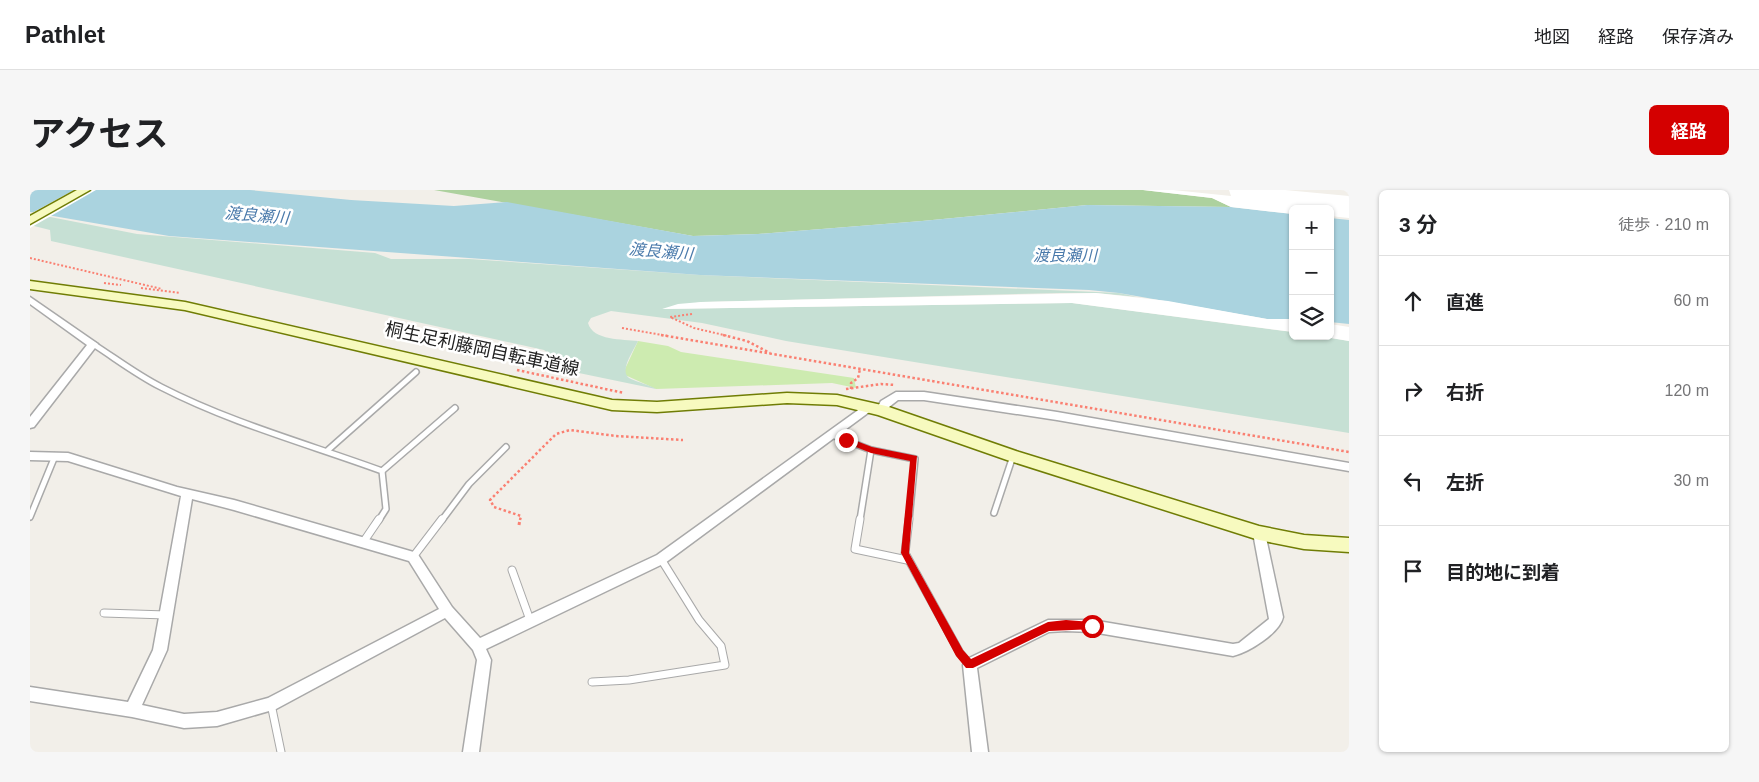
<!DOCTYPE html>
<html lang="ja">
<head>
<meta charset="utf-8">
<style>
  body { margin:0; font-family:Arial,"Noto Sans JP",sans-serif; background:#f6f6f6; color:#202124 }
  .controls { position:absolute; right:15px; top:15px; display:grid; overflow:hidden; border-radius:8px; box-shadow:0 1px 4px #0004 }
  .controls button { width:45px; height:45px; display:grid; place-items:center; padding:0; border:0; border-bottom:1px solid #e0e0e0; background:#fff; color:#202124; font:25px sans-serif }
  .stop { position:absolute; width:15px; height:15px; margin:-11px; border:4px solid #d40000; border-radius:50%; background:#fff }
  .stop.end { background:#d40000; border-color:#fff; box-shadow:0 1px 5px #0008 }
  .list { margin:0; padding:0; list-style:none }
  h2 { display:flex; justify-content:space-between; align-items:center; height:65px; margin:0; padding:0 20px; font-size:21px }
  h2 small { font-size:16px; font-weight:400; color:#757577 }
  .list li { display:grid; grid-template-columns:32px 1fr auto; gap:15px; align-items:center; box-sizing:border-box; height:90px; padding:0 20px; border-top:1px solid #e0e0e0 }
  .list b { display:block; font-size:19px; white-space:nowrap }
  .list em { font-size:16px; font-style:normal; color:#757577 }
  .icon { flex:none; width:28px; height:28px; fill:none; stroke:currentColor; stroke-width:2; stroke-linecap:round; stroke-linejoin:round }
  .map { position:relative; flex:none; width:1319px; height:562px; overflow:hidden; border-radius:8px }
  header { display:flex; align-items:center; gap:30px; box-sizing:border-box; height:70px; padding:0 25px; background:#fff; border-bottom:1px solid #e0e0e0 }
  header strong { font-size:24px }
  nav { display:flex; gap:28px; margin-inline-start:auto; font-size:18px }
  .intro { display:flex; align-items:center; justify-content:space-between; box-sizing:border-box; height:120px; padding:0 30px }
  h1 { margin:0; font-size:35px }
  .button { padding:12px 22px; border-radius:8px; background:#d40000; color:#fff; font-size:18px; font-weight:700 }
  main { display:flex; gap:30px; padding:0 30px }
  aside { flex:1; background:#fff; border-radius:8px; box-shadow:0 1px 4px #0004 }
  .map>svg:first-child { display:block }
  .grass { fill:#cdebb0 }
  .forest { fill:#add19e }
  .wetland { fill:#c6e0d4 }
  .water { fill:#aad3df }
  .pier { fill:#fff }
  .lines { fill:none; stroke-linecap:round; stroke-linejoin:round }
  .lane-far1-casing { stroke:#a9a9a9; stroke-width:8 }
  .lane-casing { stroke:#a9a9a9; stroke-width:9 }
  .street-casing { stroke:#a9a9a9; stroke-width:3 }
  .secondary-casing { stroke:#707d05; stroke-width:3 }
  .path-far2 { stroke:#fa8072; stroke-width:2; stroke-dasharray:2 2; stroke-linecap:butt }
  .path-far1 { stroke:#fa8072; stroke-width:2.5; stroke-dasharray:2.5 2.5; stroke-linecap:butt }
  .path { stroke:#fa8072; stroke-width:3; stroke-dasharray:3 3; stroke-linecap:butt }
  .lane-far1 { stroke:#fff; stroke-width:5 }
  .lane { stroke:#fff; stroke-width:7 }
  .street { fill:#fff; fill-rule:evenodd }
  .secondary { fill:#f7fabf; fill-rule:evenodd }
  .route { fill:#d40000 }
  .labels { text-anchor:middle; stroke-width:5; stroke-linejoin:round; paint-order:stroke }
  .far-water-label { font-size:16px; font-style:italic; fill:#4a7aab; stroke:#fff }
  .street-label { font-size:18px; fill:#222; stroke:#fff }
</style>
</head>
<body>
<header>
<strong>Pathlet</strong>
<nav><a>地図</a><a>経路</a><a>保存済み</a></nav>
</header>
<div class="intro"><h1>アクセス</h1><a class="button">経路</a></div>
<main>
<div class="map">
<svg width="1319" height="562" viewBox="0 0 1319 562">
  <rect width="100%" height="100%" fill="#f2efe9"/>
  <polygon class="grass" points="608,151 638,156 651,162 824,188 826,198 802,193 626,199 595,185 595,179"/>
  <polygon class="forest" points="404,0 1113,0 1182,8 1201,17 1057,15 892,31 728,44 663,46"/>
  <path class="wetland" d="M0,23L107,44L345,63L361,69H439L670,85L1089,103L1108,107L1066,103H1030L671,112L635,119L1042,113L1239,139L1263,142V146H1289L1319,151V243L756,151L672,133L581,121L561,128L558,133C563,151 593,149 608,151C604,160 587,183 601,189C609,193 618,194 626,199L544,182L514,160L21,51L20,40L0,35Z"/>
  <g class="water">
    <polygon points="0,0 220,0 321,10 424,16 477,12 663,46 728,44 892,31 1057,15 1201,17 1263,24 1263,129 1237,129 1089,103 1059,100 670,85 139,46 0,22"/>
    <polygon points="1300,28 1319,30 1319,134 1300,132"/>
  </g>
  <g class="pier">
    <polygon points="44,0 66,0 0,38 0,24"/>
    <polygon points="1113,0 1143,0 1201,6 1199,0 1255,0 1319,6 1319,28 1300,26 1300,19 1263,19 1263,24 1201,17 1182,8"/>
    <polygon points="1066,103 1138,111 1237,129 1263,129 1263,142 1042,113 632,119 648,114 671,112"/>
    <polygon points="1300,134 1319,137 1319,151 1289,146 1300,146"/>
  </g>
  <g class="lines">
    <defs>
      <g id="lane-far1">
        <path d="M63,154C85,168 107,185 131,197C201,233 278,254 352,281L356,319L349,330"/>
        <polyline points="802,245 841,260 885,269 879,330"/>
        <polyline points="298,260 386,182"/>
        <polyline points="352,281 425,218"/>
        <polyline points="964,323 983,266"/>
        <polyline points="0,327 25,266"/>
        <polyline points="412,330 439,294 476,257"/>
        <polyline points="830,330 841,260"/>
      </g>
      <g id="lane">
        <polyline points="830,329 825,359 877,370"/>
        <polyline points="879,329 875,363 930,463 940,475"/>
        <polyline points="334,351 349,329"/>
        <polyline points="383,367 412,329"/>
        <polyline points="482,380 500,430"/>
        <polyline points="74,423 136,425"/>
        <polyline points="562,492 599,490 695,475 691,456 669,430 631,369"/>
        <polyline points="241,514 251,562"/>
      </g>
      <g id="street">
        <polygon points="0,107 68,154 4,237 0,238 0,227 57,155 0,114"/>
        <polygon points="866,202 894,202 1027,222 1319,273 1319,281 1027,230 894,210 868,210 859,217 855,223 847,223 846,220 851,211"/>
        <path d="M838,213L843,217L842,220L635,373L456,459L461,470L449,562H433L447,470L443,460L415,428L246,519L187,536L154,538L102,527L0,511V497L98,512L123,460L151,306L38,271L0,270V262L38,263L147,297L204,310L387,363L422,417L450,448L627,365ZM162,309L204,320L379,371L409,419L238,508L187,522L154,524L112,515L137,460Z"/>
        <path d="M1229,338L1233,340L1235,343L1253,427C1250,443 1218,463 1203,466L1062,442L1036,441L1019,442L947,478L958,562H942L933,475L935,470L1018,430H1062L1203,454L1209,453L1239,429L1223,343L1225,340Z"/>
      </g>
      <g id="secondary">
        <polygon points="47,0 60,0 0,34 0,26"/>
        <polygon points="0,91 155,112 582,210 627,212 757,203 807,205 856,216 989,262 1229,336 1274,345 1319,348 1319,362 1274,359 1229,350 977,270 848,225 807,215 757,213 627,222 582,220 155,120 0,99"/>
      </g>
    </defs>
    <use href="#lane-far1" class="lane-far1-casing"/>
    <use href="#lane" class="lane-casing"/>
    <use href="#street" class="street-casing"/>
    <use href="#secondary" class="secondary-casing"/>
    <g class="path-far2">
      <polyline points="1316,0 1319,0"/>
      <polyline points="0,68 132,99"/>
      <polyline points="74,93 91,95"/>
      <polyline points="111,98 150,103"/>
      <polyline points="662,124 640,127 664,138 698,146"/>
      <polyline points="592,138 638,146"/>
    </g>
    <g class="path-far1">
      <polyline points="631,145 1319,262"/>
      <polyline points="693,145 717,151 740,163"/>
      <polyline points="487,180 594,203"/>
      <polyline points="816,199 851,194 865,195"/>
      <polyline points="821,199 821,193 828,188 830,179"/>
      <polyline points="490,330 491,326 464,317 460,310 526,244 540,240 586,246 653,250"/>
    </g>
    <polyline class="path" points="489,335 490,329"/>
    <use href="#lane-far1" class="lane-far1"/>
    <use href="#lane" class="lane"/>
    <use href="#street" class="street"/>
    <use href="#secondary" class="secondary"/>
  </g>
  <polygon class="route" points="816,247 842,257 887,266 879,363 933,460 941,469 1018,432 1036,430 1062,432 1065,433 1065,439 1019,441 943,478 936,478 926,466 871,363 880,271 841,263 813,252 812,250"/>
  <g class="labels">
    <g class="far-water-label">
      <text transform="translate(227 25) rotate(5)" y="6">渡良瀬川</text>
      <text transform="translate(631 61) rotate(5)" y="6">渡良瀬川</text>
      <text x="1035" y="71">渡良瀬川</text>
    </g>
    <g class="street-label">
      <text transform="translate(452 159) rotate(12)" y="6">桐生足利藤岡自転車道線</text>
    </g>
  </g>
</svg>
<div class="controls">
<button>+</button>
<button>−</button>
<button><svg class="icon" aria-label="layers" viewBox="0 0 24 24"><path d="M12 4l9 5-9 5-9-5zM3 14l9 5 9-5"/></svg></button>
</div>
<div class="stop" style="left:1062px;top:436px"></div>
<div class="stop end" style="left:816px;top:250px"></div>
</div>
<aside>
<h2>3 分<small>徒歩 · 210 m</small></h2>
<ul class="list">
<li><svg class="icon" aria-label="ahead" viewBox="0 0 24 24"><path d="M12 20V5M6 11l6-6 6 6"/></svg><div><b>直進</b></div><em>60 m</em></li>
<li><svg class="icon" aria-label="right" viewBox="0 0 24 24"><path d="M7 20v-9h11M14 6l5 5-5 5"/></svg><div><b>右折</b></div><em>120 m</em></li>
<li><svg class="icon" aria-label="left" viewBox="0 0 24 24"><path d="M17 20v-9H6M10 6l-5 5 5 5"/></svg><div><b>左折</b></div><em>30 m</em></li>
<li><svg class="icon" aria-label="arrive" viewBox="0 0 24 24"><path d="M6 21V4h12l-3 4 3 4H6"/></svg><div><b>目的地に到着</b></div></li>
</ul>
</aside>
</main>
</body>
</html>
